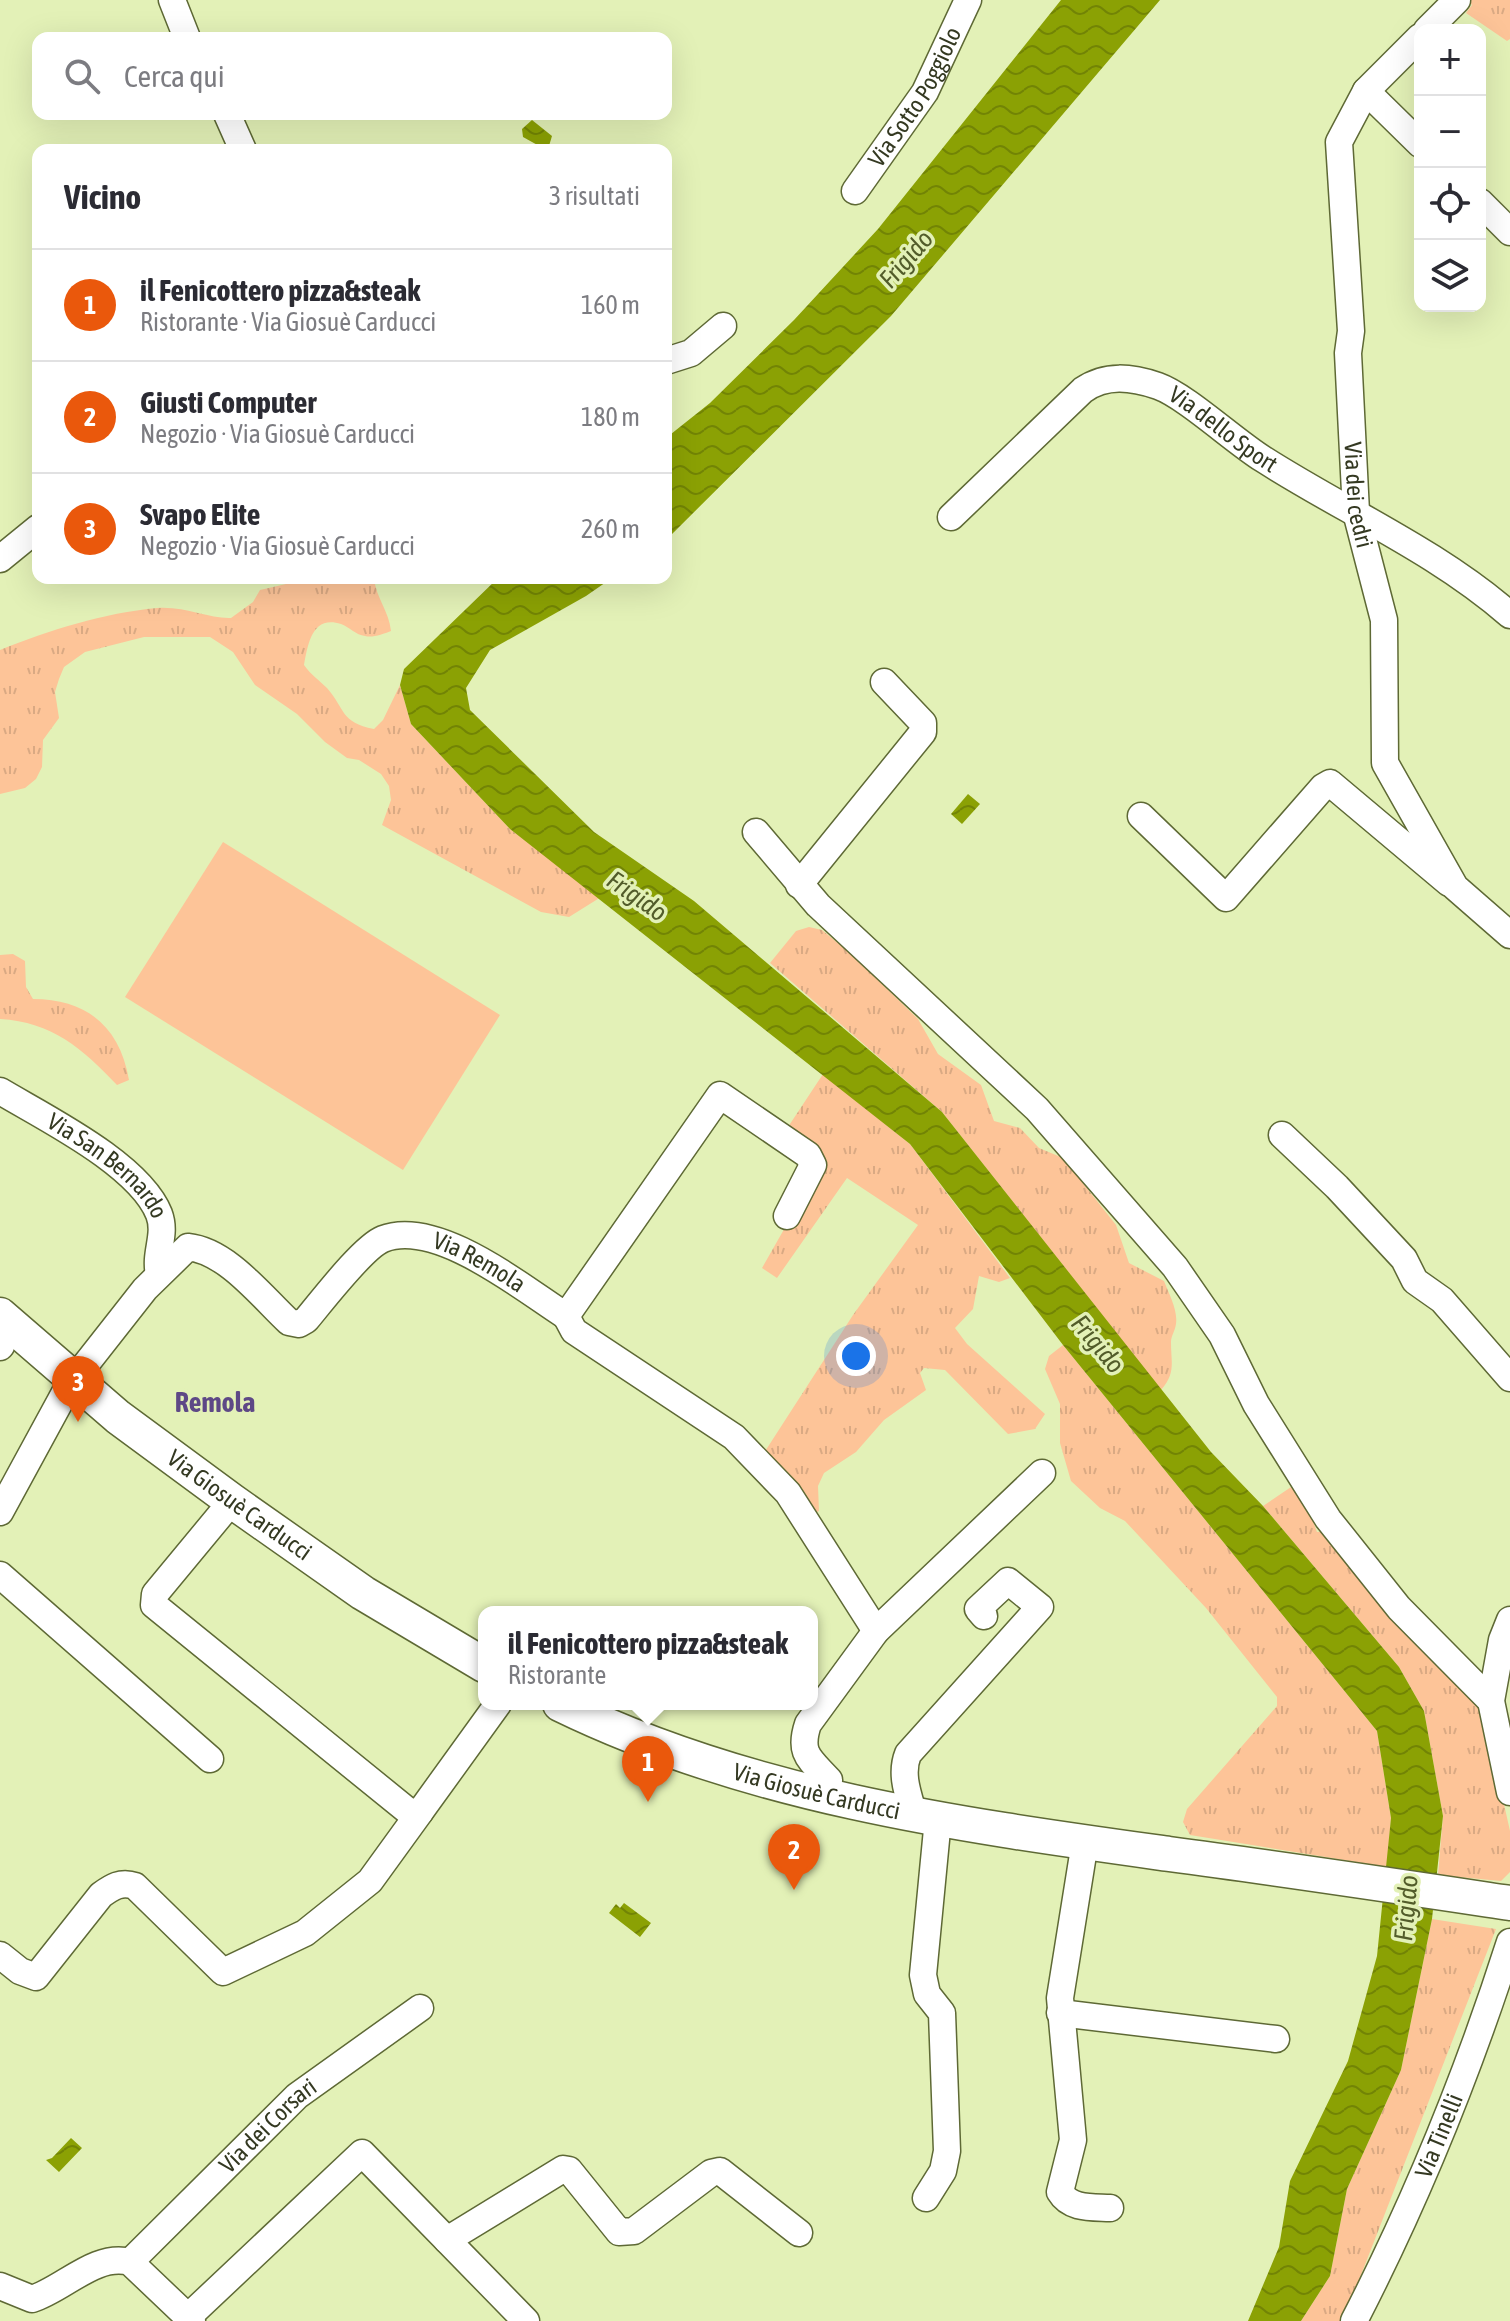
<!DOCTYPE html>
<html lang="it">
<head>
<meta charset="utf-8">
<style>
  body { margin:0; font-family:"Asap Condensed",sans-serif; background:#f7f7f7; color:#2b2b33 }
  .controls { position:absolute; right:24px; top:24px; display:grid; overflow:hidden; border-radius:16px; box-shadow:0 8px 32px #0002 }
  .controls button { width:72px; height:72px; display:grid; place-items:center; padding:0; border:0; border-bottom:2px solid #e1e1e2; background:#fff; color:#2b2b33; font:40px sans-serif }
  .you { position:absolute; left:856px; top:1356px; width:28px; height:28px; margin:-20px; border:6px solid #fff; border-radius:50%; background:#1a73e8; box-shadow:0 0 0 12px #1a73e833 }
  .badge { display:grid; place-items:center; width:52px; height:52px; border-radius:50%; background:#ea580c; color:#fff; font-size:26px; font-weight:700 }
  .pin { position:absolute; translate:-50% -66px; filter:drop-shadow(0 2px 4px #0008) }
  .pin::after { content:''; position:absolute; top:42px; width:28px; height:24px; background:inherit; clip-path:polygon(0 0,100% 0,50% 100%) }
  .popup { position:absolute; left:478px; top:1606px; width:340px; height:104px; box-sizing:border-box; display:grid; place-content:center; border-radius:16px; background:#fff; filter:drop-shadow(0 2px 6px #0005); font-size:26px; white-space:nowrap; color:#7c7c81 }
  .popup b { font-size:30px; color:#2b2b33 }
  .popup::after { content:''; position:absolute; left:50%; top:100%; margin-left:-16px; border:16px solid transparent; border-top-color:#fff }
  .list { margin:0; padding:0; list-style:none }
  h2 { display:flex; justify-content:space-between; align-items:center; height:104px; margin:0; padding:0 32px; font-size:34px }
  h2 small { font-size:26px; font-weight:400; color:#7c7c81 }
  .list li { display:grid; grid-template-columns:52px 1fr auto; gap:24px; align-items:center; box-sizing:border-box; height:112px; padding:0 32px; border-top:2px solid #e1e1e2 }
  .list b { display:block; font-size:30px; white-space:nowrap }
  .list p { margin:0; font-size:26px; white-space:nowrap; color:#7c7c81 }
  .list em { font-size:26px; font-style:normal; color:#7c7c81 }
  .icon { flex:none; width:44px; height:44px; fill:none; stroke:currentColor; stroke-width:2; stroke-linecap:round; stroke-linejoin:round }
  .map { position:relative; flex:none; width:1510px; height:2321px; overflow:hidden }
  .search { position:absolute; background:#fff; box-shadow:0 8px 32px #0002; left:32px; top:32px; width:640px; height:88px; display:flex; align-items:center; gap:20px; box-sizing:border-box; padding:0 28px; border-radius:16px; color:#7c7c81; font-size:30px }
  .panel { position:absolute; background:#fff; box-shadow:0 8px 32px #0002; left:32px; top:144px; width:640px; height:440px; border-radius:16px }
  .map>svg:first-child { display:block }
  .grass { fill:url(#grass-tufts) }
  .park { fill:#fdc498 }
  .water { fill:url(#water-waves) }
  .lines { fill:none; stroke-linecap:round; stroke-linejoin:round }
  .minor-casing { stroke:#5e6935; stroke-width:29 }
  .major-casing { stroke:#5e6935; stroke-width:37 }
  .minor { stroke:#fff; stroke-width:26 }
  .major { stroke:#fff; stroke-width:34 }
  .labels { text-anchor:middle; stroke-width:7; stroke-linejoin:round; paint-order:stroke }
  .street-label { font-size:24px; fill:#343922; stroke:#e3f1b7 }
  .water-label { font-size:26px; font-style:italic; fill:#525c2a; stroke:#e3f1b7 }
  .quarter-label { font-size:28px; font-weight:bold; fill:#5e4886; stroke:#e3f1b7 }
</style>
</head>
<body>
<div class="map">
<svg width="1510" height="2321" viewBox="0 0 1510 2321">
  <defs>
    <pattern id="grass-tufts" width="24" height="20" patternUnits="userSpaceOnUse" patternTransform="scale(2)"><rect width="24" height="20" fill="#fdc498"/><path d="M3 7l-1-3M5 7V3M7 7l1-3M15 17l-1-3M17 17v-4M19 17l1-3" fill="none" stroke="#d9a983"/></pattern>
    <pattern id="water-waves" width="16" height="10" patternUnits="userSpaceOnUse" patternTransform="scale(2)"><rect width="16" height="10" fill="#8ba104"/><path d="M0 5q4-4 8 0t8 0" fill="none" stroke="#728405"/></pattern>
  </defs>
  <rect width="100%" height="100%" fill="#e3f1b7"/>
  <g class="grass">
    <polygon points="1467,0 1510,0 1510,39 1507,41 1466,13 1472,5"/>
    <path d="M290,578H374C376,598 389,611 391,631C383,634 373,638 365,636C356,635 349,627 341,624C312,615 308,644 304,665C311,675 319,680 327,688C346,710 340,722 374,729L383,720L400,685L411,724L510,829L601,897L569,917L541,912L382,825L391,800L389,786L381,774L359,760L347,758L325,742L297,714L255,685L233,652L210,637H144L85,652L64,667L59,679L55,692L59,718L43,740L42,767L36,779L25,788L0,794V650C49,630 104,613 157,608C185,606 210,619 231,618L253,602L260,590L286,584Z"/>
    <path d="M809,927L822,930L850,953L918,1019L938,1054L981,1085L994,1121L1020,1128L1039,1148L1063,1158L1116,1225L1129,1263L1164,1281C1169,1294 1178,1310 1176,1324C1175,1331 1171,1336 1171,1342C1171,1363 1176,1373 1161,1390L942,1112L770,963L796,931Z"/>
    <path d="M13,954L25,961L26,987L33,999C87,999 120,1027 129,1080L117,1085C82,1048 52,1022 0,1019V955Z"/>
    <polygon points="823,1074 910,1144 1010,1278 999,1282 979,1276 973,1309 955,1328 967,1344 1045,1414 1035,1429 1008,1434 945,1370 924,1368 920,1373 926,1390 884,1420 856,1452 824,1473 818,1486 819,1511 809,1516 760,1459 853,1315 918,1225 847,1178 777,1278 762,1268 820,1166 788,1127"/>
    <polygon points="1063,1345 1377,1731 1391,1818 1387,1867 1190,1835 1183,1822 1187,1809 1277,1706 1277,1697 1206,1608 1125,1521 1100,1508 1071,1481 1060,1443 1060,1404 1045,1369 1049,1356"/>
    <polygon points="1294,1485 1303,1494 1317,1532 1329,1531 1427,1649 1424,1653 1438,1667 1443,1663 1483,1710 1510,1831 1510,1872 1501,1881 1438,1875 1443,1816 1424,1711 1399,1667 1263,1506"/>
    <polygon points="1432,1919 1496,1929 1343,2321 1301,2321 1330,2276 1347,2189 1401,2070"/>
  </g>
  <polygon class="park" points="223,842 500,1015 403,1170 125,997"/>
  <g class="water">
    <polygon points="1061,0 1160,0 891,316 666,540 666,438 710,403 794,320 878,229"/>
    <polygon points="532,120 552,136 549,146 541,147 523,137 522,129"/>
    <polygon points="498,578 612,578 586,596 490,650 466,688 470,710 594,832 694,901 942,1112 1211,1452 1263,1506 1399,1667 1424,1711 1443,1816 1432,1919 1401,2070 1347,2189 1330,2276 1301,2321 1248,2321 1279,2247 1290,2181 1348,2061 1377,1956 1391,1818 1377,1731 1063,1345 910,1144 510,829 411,724 400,685 404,669"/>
    <polygon points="968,794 980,804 962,824 951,814"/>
    <polygon points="624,1903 651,1923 640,1937 609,1913 616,1904 620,1908"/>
    <polygon points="71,2138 82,2148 59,2172 46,2160 52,2158"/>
  </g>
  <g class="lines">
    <defs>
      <g id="minor">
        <polyline points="172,0 187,38"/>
        <polyline points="1427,30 1457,0"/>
        <path id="s1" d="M1420,37L1366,91L1339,142L1351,331L1348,353L1356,512L1384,620L1385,763L1455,887L1510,935"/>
        <polyline points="1366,91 1420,144"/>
        <polyline points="227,114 243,150"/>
        <path id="s2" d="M855,191L925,92L968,0"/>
        <polyline points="1480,202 1510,232"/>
        <polyline points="666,361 691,353 723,326"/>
        <path id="s3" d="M951,517L1083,390C1106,374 1131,377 1158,386C1186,396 1234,441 1263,459C1346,512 1435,550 1510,615"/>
        <polyline points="0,559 38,528"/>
        <polyline points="1141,816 1226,898 1323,787 1330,783 1449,883"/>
        <polyline points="756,832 818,905 1037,1109 1175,1267 1222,1335 1256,1404 1328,1519 1399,1608 1491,1701"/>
        <polyline points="799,885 923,732 923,723 884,682"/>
        <path id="s4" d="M0,1091C45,1118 139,1164 159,1214C167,1235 154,1253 159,1274"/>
        <polyline points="1282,1135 1337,1187 1404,1259 1415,1281 1442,1300 1510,1378"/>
        <polyline points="566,1316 574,1331 734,1437 788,1493 876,1631"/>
        <polyline points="0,1347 1,1346"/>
        <polyline points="232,1501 155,1594 154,1605 408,1811 420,1812 498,1704"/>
        <path id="s5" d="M0,1512L68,1387L145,1289L188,1247C227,1251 262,1297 289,1322L299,1324L306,1320C322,1301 363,1247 383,1239C437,1218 522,1288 566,1316L720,1095L808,1155L813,1165L787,1216"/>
        <polyline points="0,1575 210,1759"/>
        <polyline points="1510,1620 1502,1640 1491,1701 1510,1792"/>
        <path d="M828,1796L829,1780C810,1759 798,1754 808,1724L876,1631L1042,1473"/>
        <path d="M914,1815C908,1794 900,1774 908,1754L1040,1607L1008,1581L978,1609L984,1616"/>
        <path d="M1085,1842L1060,1998L1073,2140L1060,2192C1070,2209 1091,2207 1110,2208"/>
        <path d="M0,1955L20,1971L36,1977L101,1895C112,1887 121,1881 135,1886L223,1972L305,1933L370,1881L420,1812"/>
        <polyline points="1060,2013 1276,2039"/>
        <polyline points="926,2198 943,2171 947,2151 942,2013 927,1994 923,1975 938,1819"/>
        <polyline points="447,2240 563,2169 569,2170 619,2232 634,2231 711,2173 720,2171 799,2233"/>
        <path id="s6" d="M130,2262L297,2096L420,2008"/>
        <path d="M0,2286L32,2299C64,2289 95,2253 130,2262L192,2321"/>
        <polyline points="188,2317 362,2153 526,2321"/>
        <path id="s7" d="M1354,2321C1417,2199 1468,2073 1510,1942"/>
      </g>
      <g id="major">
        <path id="s8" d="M0,1315L118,1417L232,1501L363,1593L484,1665"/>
        <path id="s9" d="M560,1704C751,1797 961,1825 1169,1854C1283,1869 1396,1886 1510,1903"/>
      </g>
    </defs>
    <use href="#minor" class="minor-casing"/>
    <use href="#major" class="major-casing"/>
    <use href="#minor" class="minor"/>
    <use href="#major" class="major"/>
  </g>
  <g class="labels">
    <g class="street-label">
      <text dy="8" stroke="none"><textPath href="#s2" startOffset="112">Via Sotto Poggiolo</textPath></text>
      <text dy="8" stroke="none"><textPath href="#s3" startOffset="340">Via dello Sport</textPath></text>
      <text dy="8" stroke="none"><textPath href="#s1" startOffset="488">Via dei cedri</textPath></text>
      <text dy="8" stroke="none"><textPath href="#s4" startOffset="132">Via San Bernardo</textPath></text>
      <text dy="8" stroke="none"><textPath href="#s5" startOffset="688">Via Remola</textPath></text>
      <text dy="8" stroke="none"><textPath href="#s8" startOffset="306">Via Giosuè Carducci</textPath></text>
      <text dy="8" stroke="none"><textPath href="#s9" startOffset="272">Via Giosuè Carducci</textPath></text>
      <text dy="8" stroke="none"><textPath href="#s6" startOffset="194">Via dei Corsari</textPath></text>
      <text dy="8" stroke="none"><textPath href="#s7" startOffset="204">Via Tinelli</textPath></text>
    </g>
    <g class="water-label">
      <text transform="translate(906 259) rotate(-49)" y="9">Frigido</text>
      <text transform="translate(637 896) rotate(35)" y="9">Frigido</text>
      <text transform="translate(1098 1344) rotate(50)" y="9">Frigido</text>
      <text transform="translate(1406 1908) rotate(-85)" y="9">Frigido</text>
    </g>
    <g class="quarter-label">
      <text x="215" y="1412">Remola</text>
    </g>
  </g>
</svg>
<div class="controls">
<button>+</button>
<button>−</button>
<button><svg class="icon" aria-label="locate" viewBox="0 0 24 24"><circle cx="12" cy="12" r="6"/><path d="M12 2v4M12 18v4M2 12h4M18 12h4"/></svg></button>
<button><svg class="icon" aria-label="layers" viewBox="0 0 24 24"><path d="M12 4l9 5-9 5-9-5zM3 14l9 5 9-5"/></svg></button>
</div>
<div class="you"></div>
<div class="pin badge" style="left:648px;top:1802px">1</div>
<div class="popup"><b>il Fenicottero pizza&amp;steak</b>Ristorante</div>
<div class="pin badge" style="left:794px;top:1890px">2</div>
<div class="pin badge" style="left:78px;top:1422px">3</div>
<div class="search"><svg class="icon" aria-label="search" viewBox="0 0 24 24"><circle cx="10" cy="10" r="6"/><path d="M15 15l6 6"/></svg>Cerca qui</div>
<section class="panel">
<h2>Vicino<small>3 risultati</small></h2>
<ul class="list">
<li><span class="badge">1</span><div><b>il Fenicottero pizza&amp;steak</b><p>Ristorante · Via Giosuè Carducci</p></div><em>160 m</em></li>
<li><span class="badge">2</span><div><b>Giusti Computer</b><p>Negozio · Via Giosuè Carducci</p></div><em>180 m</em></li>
<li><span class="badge">3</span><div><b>Svapo Elite</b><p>Negozio · Via Giosuè Carducci</p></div><em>260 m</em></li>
</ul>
</section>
</div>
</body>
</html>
